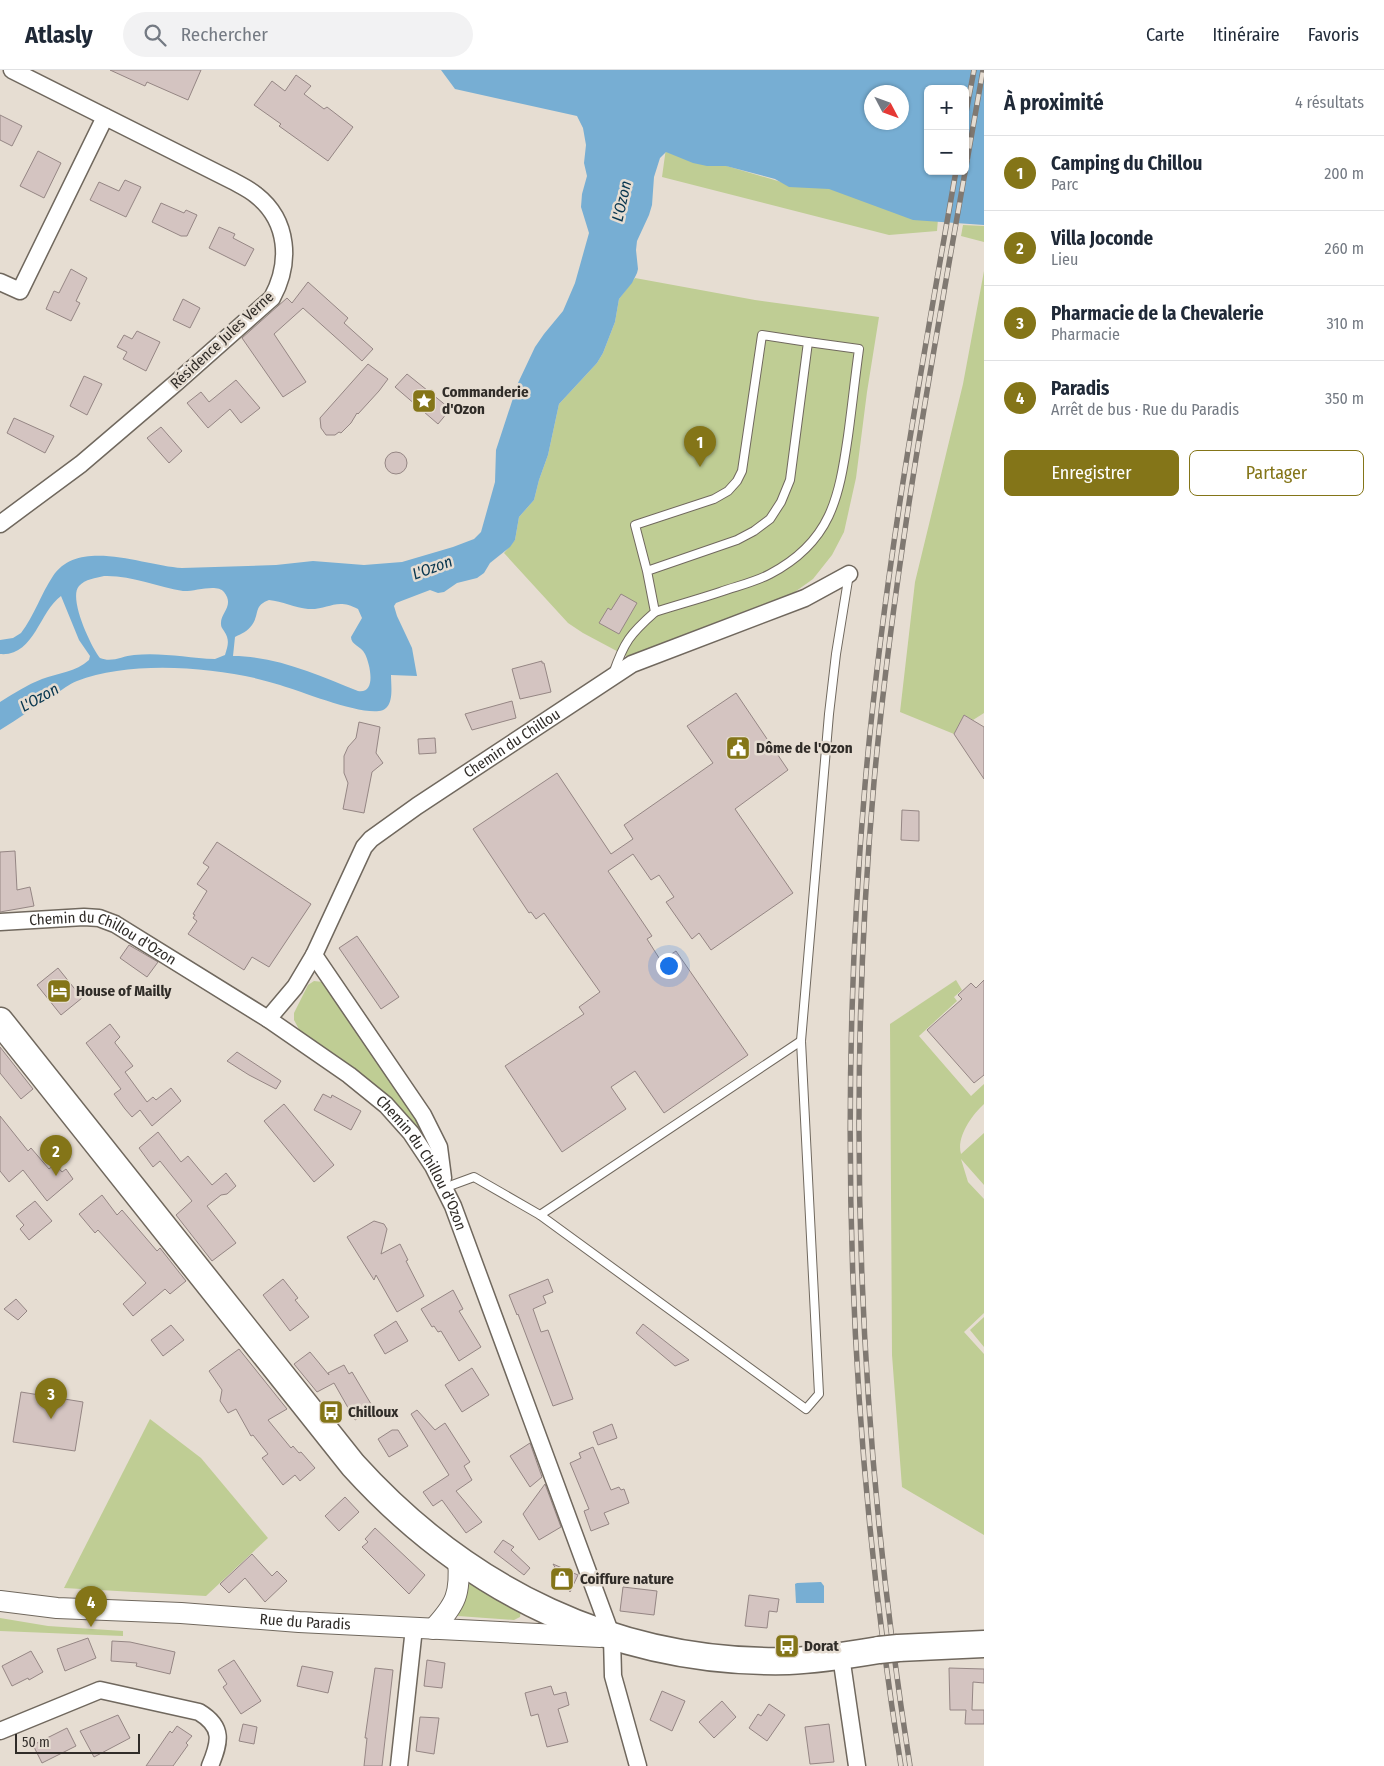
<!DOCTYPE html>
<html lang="fr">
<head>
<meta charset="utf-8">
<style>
  body { margin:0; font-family:"Fira Sans Condensed",sans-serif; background:#f2f2f3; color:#1f2937 }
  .controls { position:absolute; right:15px; top:15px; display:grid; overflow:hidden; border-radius:8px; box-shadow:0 1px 4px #0004 }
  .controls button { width:45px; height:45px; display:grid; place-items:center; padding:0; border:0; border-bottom:1px solid #e0e1e3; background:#fff; color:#1f2937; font:25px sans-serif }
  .compass { position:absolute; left:864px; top:15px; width:45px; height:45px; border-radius:50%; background:#fff; box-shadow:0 1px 4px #0004; rotate:131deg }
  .scale { position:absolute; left:15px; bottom:12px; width:125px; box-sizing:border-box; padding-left:5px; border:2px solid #302c28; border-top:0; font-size:14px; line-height:18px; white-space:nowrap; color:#302c28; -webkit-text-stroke:4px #e6ddd2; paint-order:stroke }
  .you { position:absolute; left:668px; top:895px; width:18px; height:18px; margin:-12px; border:4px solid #fff; border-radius:50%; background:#1a73e8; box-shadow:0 0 0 8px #1a73e833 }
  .badge { display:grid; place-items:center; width:32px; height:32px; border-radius:50%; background:#847518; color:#fff; font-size:16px; font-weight:700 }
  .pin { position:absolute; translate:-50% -41px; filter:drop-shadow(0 1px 2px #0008) }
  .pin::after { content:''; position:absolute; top:26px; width:18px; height:15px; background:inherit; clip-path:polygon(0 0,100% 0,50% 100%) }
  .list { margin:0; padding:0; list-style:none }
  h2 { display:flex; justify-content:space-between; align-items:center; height:65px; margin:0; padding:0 20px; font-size:21px }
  h2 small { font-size:16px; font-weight:400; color:#747a83 }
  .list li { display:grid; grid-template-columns:32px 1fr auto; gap:15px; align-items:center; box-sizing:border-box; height:75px; padding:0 20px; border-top:1px solid #e0e1e3 }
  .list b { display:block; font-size:19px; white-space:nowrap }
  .list p { margin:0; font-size:16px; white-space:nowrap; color:#747a83 }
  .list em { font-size:16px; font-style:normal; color:#747a83 }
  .actions { display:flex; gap:10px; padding:15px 20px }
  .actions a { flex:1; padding:11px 0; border:1px solid #847518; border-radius:8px; text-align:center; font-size:18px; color:#847518 }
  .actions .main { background:#847518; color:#fff }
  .icon { flex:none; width:28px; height:28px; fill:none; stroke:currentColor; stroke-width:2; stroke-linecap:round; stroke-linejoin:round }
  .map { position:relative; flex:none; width:984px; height:1696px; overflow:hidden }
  header { display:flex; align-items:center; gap:30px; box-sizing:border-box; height:70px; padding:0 25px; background:#fff; border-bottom:1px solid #e0e1e3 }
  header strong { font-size:24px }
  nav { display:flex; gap:28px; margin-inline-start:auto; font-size:18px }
  .search { width:350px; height:45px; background:#f2f2f3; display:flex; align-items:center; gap:12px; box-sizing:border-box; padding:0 18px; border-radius:28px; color:#747a83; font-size:19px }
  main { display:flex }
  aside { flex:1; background:#fff }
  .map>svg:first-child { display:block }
  .green { fill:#bfcd94 }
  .water { fill:#77aed3; fill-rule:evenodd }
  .building { fill:#d4c4c1; stroke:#958684 }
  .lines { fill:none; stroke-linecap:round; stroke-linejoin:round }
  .service-casing { stroke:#70685e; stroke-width:10 }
  .minor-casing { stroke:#70685e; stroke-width:19 }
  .tertiary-casing { stroke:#70685e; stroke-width:22 }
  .primary-casing { stroke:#70685e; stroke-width:29 }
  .service { stroke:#fff; stroke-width:8 }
  .minor { stroke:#fff; stroke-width:16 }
  .tertiary { stroke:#fff; stroke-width:20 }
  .primary { stroke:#fff; stroke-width:26 }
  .rail-casing { stroke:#807972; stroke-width:5.5 }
  .rail { stroke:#e6ddd2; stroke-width:4; stroke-dasharray:11; stroke-linecap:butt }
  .primary-bridge-casing { stroke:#70685e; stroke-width:29; stroke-linecap:butt }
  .primary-bridge { stroke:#fff; stroke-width:26 }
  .labels { text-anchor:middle; stroke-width:5; stroke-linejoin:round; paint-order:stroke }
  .street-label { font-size:15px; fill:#302c28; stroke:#e6ddd2 }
  .poi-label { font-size:15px; font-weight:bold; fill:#302c28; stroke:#e6ddd2; text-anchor:start }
  .water-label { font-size:16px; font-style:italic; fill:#06354e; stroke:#e6ddd2 }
</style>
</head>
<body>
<header>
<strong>Atlasly</strong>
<div class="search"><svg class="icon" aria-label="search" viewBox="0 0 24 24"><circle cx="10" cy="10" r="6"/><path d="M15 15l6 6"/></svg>Rechercher</div>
<nav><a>Carte</a><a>Itinéraire</a><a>Favoris</a></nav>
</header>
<main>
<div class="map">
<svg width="984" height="1696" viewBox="0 0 984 1696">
  <rect width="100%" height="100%" fill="#e6ddd2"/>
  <g class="green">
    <polygon points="666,78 798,117 825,114 938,149 937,161 889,165 662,107"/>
    <polygon points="963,155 984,156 984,172 961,166"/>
    <polygon points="984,201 984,643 973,650 964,645 954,664 900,642 915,512 963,314"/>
    <polygon points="635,208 755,230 879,247 867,322 856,408 844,462 832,485 813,509 792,524 628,587 583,563 568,553 504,483 515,470 519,447 534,430 539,410 548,385 559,334 597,293 603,283 615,252 619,229"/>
    <path d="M956,910L962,920L954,927L957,931L919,966L971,1026L984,1014V1034C972,1045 956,1067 961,1084L984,1063V1115L961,1089L968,1112L984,1129V1243L964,1262L984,1284V1465L902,1417L892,1285L890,954Z"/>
    <polygon points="314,911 323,912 422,1055 434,1084 404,1043 391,1029 356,1000 301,963 294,950 294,943 308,915"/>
    <polygon points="984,1247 984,1277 970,1260"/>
    <polygon points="150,1349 201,1388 268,1468 206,1526 64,1518"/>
    <polygon points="471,1511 521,1540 520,1547 514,1550 458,1546 457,1544 468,1512"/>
    <polygon points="0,1548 48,1556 123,1561 123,1566 0,1561"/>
  </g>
  <g class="water">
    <path d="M441,0H984V155L913,150L829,119L789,117L775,109L726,96H707L693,93L666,82L660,88L654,107L652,135L649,145L637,171L636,180L638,199L637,203L632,213L619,229L615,252L603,283L597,293L559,334L548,385L539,410L534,430L519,447L515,470L510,477L490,493L484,503L477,508L457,513L444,522L438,523L430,520L396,533L394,536L397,546L412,578L417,606L391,605C391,617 395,639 379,641C357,644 303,622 280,615C225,597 132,589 77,611C69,614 62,620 54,625C36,636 18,649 0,660V632C14,623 27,615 42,609C58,603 76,602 89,590L90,586L79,570L61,526C39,542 34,587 0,584V570L13,568L21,563C34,546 41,524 53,506C79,467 144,496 182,498L276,495L313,491L364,495L402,492L453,477L474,469L481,462L495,412L496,380L518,313L535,277L544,264L563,241L575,213L589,163L581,137L582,124L587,106L584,93L586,75L583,58L577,46L455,19ZM928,19H965V101H928ZM902,22V52H872V22ZM104,506C131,505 157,517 183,521C193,522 217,513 224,522C235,536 220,543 221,554C221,557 222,558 224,561C230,570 228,575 225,585L215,589C188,588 161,582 134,585C122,586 112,593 100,588C91,577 68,528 79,516C85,509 96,508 104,506ZM269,530C282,531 295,538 308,539C329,540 336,527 358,539L362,548L351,567C351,575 361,576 365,584C370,594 377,624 358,621C318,605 277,586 233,586L235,567C241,564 248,561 252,555C260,544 253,536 269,530Z"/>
    <polygon points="821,1512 824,1516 824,1533 796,1533 795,1514 797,1513"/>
  </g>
  <g class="building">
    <polygon points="110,0 201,0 188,30 147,12 145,16"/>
    <polygon points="296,5 311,16 304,24 324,39 327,37 353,57 328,91 279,56 281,54 254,35 272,11 285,21"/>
    <polygon points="0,45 22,56 12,76 0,70"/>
    <polygon points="38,81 61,93 44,128 20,116"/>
    <polygon points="125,110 141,117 126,147 90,130 99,112 119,121"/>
    <polygon points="161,133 184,143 186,140 197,145 187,166 181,166 152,152"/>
    <polygon points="219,157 235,164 233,168 254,179 245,196 209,178"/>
    <polygon points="71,199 87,208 76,231 80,233 71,251 46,239 54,221 59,223"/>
    <polygon points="308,212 348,248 344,253 373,279 362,291 303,238 274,264 306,312 283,327 242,268 287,228 292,233"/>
    <polygon points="183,229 200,238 190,258 173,250"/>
    <polygon points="137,261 160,272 146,301 123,289 127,282 117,277 124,265 132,269"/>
    <polygon points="368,294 388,309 379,321 358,344 357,343 351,353 341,363 339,362 335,365 326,365 321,358 320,348"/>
    <polygon points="407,304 448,337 448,342 438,354 395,317"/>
    <polygon points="84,306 102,314 87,345 70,336"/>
    <polygon points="236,310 260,338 241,353 230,339 208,358 187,333 201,322 209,332"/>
    <polygon points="14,348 54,366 45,383 7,363"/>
    <polygon points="161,357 182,381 169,393 147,368"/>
    <circle cx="396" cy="393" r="11"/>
    <polygon points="621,524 637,533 619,564 599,553 608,538 611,540"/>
    <polygon points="542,591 542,593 544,593 551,622 520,629 512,599"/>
    <polygon points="736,623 788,700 735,739 793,823 711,880 699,863 692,869 666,832 674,827 659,805 651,810 633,784 608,801 652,866 647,869 661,891 676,881 748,985 664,1043 635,1001 611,1017 626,1039 562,1082 505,996 584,944 579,937 600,922 544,843 536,849 531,842 529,843 473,759 557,703 611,784 633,769 624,755 713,693 687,656"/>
    <polygon points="512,631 516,648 472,660 465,644"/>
    <polygon points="964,645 984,657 984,709 954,664"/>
    <polygon points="359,652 380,657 376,683 383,693 372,702 364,743 343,739 348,713 344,703 344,686 348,677 356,668"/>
    <polygon points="435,668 436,683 419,684 418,669"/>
    <polygon points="902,740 919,741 919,771 901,770"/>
    <polygon points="217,772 311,834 269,897 252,887 244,900 188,864 197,851 193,848 195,845 193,844 207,821 197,814 209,797 203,793"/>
    <polygon points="15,781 17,820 30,817 34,836 0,842 0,782"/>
    <polygon points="357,866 399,927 381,939 339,878"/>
    <polygon points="129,875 158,892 147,907 120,888"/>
    <polygon points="58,898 82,928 61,945 37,915"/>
    <polygon points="984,910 984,1005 974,1013 927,960 962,929 958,925 971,913 976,918"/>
    <polygon points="110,954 120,967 115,972 115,973 133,996 125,1002 147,1032 153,1027 156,1030 171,1018 181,1031 152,1056 140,1040 132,1047 125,1039 114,1024 121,1019 86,973"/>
    <polygon points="0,977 33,1019 21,1029 0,1003"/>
    <polygon points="237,982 281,1011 276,1019 249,1005 227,991"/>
    <polygon points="323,1024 331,1028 332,1025 361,1041 351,1060 314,1040"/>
    <polygon points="284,1034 334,1095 314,1112 264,1051"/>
    <polygon points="0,1046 28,1081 31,1078 49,1099 55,1094 62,1102 66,1099 73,1109 47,1131 23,1100 9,1112 0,1101"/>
    <polygon points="158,1062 181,1092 188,1086 212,1115 226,1103 236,1116 227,1124 221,1125 207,1136 236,1173 212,1191 176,1145 192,1131 160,1091 153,1097 139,1078"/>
    <polygon points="102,1125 117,1145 122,1140 157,1181 160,1178 186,1211 170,1224 165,1219 133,1246 123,1234 146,1213 98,1160 95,1163 79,1144"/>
    <polygon points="35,1131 52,1151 29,1170 20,1159 24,1155 16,1146"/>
    <polygon points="374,1151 384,1154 387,1159 381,1184 400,1174 408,1190 406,1191 424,1226 397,1242 376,1205 374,1210 347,1167"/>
    <polygon points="283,1209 298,1228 295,1230 309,1247 290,1261 263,1225"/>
    <polygon points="548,1209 553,1222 543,1226 546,1233 533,1239 541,1262 548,1260 573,1329 553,1336 518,1244 517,1245 509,1225"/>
    <polygon points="453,1220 463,1239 459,1241 481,1277 459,1291 441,1261 438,1262 434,1256 432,1257 421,1239"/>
    <polygon points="16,1229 27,1241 18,1250 4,1239"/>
    <polygon points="396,1251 408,1271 385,1284 374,1265"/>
    <polygon points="643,1254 689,1290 675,1296 636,1263"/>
    <polygon points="171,1255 184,1270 163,1286 151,1270"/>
    <polygon points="239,1279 287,1339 268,1350 291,1378 293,1376 299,1383 301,1382 315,1398 300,1411 295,1405 283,1415 262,1388 268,1384 253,1365 251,1366 236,1339 228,1343 220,1331 222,1320 209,1301"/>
    <polygon points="310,1282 329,1305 328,1303 344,1295 349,1304 352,1302 374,1339 355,1350 334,1313 317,1322 294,1294"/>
    <polygon points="472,1298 489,1325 462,1342 445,1315"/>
    <polygon points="21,1322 83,1332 75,1381 13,1372"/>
    <polygon points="417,1340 435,1360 445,1353 470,1392 464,1396 472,1410 456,1421 482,1452 466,1463 442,1430 433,1436 423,1422 449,1405 411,1344"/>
    <polygon points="612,1354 617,1368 598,1375 593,1362"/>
    <polygon points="392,1360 398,1360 408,1376 389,1387 378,1369"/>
    <polygon points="530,1373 542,1407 530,1417 510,1386"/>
    <polygon points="593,1377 611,1420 619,1417 621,1420 624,1419 629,1433 604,1443 609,1454 591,1461 584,1441 589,1439 570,1393 581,1388 579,1383"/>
    <polygon points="545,1414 561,1457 539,1470 523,1444"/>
    <polygon points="345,1427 359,1442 339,1461 325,1446"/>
    <polygon points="375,1458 425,1505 409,1524 362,1477 368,1472 365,1469"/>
    <polygon points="503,1470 514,1477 511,1480 530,1498 524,1505 494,1482"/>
    <polygon points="252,1484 272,1506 277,1501 287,1511 265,1532 245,1508 229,1523 220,1514"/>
    <polygon points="553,1494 578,1505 570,1522"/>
    <polygon points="623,1517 657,1521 654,1545 620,1541"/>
    <polygon points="749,1525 779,1529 777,1542 769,1541 767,1558 745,1556"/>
    <polygon points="88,1568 96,1588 65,1601 57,1579"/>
    <polygon points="112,1571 130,1572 175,1582 170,1604 136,1596 137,1593 111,1591"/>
    <polygon points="31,1581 43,1602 29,1610 28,1608 12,1616 2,1596"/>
    <polygon points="234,1590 261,1631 241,1644 223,1617 227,1614 218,1600"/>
    <polygon points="427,1590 445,1593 442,1618 424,1616"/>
    <polygon points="302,1596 333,1602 328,1623 297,1616"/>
    <polygon points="375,1598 393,1600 388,1644 382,1696 364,1696 367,1668 365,1668"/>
    <polygon points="949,1598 984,1599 984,1613 973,1612 972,1640 984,1640 984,1654 965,1654 966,1640 950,1640"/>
    <polygon points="551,1616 554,1625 566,1622 569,1635 558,1639 568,1672 547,1677 538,1644 531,1646 525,1623"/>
    <polygon points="662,1621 685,1631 672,1661 650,1650"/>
    <polygon points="722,1631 736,1647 714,1668 699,1652"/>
    <polygon points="769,1634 785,1645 767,1671 749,1658 758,1644 761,1646"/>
    <polygon points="118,1645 130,1668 94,1687 80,1661"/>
    <polygon points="420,1647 439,1648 434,1684 416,1681"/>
    <polygon points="243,1654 257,1657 254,1674 239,1671"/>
    <polygon points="829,1654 834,1692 810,1694 805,1657"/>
    <polygon points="177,1656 192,1666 186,1673 188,1675 173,1696 146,1696 170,1661 172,1663"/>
    <polygon points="67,1658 76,1676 42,1693 33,1675"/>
  </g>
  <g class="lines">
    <defs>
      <g id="service">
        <path d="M655,542C677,535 699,529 720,522C737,516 755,512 770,504C831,472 839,428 848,366C852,337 855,308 859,279L808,272"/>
        <path d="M613,604C624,572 630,564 655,542L647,501L737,470L754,461L770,449L781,432L790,410L808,272L762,265L742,401L737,411L728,421L714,429L635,455L647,501"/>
        <polyline points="444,1118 474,1107 540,1145 801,971"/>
        <polyline points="540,1145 806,1339 819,1324 801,971 829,644 836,584 849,504"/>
      </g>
      <g id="minor">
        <polyline points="0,212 20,221 105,47"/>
        <path d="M0,454L81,394L177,312L272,228C291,193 289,151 256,125C249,119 240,115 233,111L12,0"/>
        <path id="s1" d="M0,852L84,847L99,848L115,854L268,949L349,1005L386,1035L411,1063L433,1096L453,1136L612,1567L613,1606L638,1696"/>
        <polyline points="314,885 423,1045 439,1077 443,1108"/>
        <path id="s2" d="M268,949L295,917L314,885L364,777L371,769L417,736L632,594L805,528L849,504"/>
        <polyline points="841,1586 857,1696"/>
        <path d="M0,1661L100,1620L199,1642C224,1657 220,1672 210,1696"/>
        <polyline points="399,1696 414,1558"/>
      </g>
      <g id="tertiary">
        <path id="s3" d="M0,1531L57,1538L181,1543L299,1552L600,1567"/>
        <path d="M433,1559C456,1534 461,1524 458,1489"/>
      </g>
      <g id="primary">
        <path d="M0,951L353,1395C467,1521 617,1595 789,1591C819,1590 849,1585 879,1580"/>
        <polyline points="898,1578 984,1574"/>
      </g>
    </defs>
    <use href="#service" class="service-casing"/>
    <use href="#minor" class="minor-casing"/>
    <use href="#tertiary" class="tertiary-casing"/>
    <use href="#primary" class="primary-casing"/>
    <use href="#service" class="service"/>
    <use href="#minor" class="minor"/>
    <use href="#tertiary" class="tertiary"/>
    <use href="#primary" class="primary"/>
    <defs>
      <g id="rail">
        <polyline points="965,48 974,0"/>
        <path d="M901,1696C849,1372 837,1042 865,715C883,509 920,305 956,101"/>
        <path d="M910,1696C859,1371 845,1040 874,712C896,473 942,236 983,0"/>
      </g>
    </defs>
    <use href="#rail" class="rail-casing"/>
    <use href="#rail" class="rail"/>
    <defs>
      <polyline id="primary-bridge" points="879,1580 898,1578"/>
    </defs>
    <use href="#primary-bridge" class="primary-bridge-casing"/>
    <use href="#primary-bridge" class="primary-bridge"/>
  </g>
  <defs>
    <symbol id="sight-square" viewBox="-11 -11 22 22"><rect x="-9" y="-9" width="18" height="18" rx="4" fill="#847518" stroke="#e6ddd2"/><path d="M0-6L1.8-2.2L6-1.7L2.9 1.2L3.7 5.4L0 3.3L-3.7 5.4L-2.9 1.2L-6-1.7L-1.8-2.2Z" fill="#fff"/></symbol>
    <symbol id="civic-square" viewBox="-11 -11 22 22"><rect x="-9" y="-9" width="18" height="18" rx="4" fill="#847518" stroke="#e6ddd2"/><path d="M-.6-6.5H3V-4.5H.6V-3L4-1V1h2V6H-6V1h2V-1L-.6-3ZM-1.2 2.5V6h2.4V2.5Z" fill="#fff"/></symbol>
    <symbol id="hotel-square" viewBox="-11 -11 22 22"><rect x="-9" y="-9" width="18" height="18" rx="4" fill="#847518" stroke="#e6ddd2"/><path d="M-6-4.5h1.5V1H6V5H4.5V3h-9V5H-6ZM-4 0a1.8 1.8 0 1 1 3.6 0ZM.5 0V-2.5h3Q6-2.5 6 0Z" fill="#fff"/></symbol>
    <symbol id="bus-square" viewBox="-11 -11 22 22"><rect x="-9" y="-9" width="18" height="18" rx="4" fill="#847518" stroke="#e6ddd2"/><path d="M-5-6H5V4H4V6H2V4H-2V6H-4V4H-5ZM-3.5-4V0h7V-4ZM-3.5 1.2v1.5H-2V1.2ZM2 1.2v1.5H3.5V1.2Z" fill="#fff"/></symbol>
    <symbol id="shop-square" viewBox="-11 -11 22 22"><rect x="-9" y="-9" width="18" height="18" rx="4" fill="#847518" stroke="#e6ddd2"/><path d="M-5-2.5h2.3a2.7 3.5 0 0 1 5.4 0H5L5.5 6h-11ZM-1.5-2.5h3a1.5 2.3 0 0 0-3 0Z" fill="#fff"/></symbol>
  </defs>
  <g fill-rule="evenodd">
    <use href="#sight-square" x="410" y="317" width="28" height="28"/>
    <use href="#civic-square" x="724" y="664" width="28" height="28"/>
    <use href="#hotel-square" x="45" y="907" width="28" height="28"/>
    <use href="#bus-square" x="317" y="1328" width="28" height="28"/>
    <use href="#shop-square" x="548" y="1495" width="28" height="28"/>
    <use href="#bus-square" x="773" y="1562" width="28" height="28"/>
  </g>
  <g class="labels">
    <g class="street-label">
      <text transform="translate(222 270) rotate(-43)" y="5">Résidence Jules Verne</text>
      <text dy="5" stroke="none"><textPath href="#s2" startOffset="379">Chemin du Chillou</textPath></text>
      <text dy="5" stroke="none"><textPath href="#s1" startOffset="108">Chemin du Chillou d'Ozon</textPath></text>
      <text dy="5" stroke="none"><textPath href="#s1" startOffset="511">Chemin du Chillou d'Ozon</textPath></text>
      <text dy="5" stroke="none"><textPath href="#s3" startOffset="306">Rue du Paradis</textPath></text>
    </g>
    <g class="poi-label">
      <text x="442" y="327">Commanderie<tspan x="442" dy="17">d'Ozon</tspan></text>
      <text x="756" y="683">Dôme de l'Ozon</text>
      <text x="76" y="926">House of Mailly</text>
      <text x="348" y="1347">Chilloux</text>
      <text x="580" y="1514">Coiffure nature</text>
      <text x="804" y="1581">Dorat</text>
    </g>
    <g class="water-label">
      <text transform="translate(621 131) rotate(-77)" y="6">L'Ozon</text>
      <text transform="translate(432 497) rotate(-20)" y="6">L'Ozon</text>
      <text transform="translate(39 627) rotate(-29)" y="6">L'Ozon</text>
    </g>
  </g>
</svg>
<div class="controls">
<button>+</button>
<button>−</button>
</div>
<svg class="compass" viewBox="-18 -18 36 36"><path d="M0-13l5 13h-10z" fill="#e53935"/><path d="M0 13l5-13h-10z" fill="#747a83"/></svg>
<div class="scale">50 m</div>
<div class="you"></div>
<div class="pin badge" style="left:700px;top:397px">1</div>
<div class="pin badge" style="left:56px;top:1106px">2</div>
<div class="pin badge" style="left:51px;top:1349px">3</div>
<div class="pin badge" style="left:91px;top:1557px">4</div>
</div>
<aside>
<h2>À proximité<small>4 résultats</small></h2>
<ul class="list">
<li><span class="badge">1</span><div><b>Camping du Chillou</b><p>Parc</p></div><em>200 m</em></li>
<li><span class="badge">2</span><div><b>Villa Joconde</b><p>Lieu</p></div><em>260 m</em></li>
<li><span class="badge">3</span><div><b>Pharmacie de la Chevalerie</b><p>Pharmacie</p></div><em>310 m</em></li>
<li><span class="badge">4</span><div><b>Paradis</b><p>Arrêt de bus · Rue du Paradis</p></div><em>350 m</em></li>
</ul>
<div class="actions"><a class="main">Enregistrer</a><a>Partager</a></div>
</aside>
</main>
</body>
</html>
